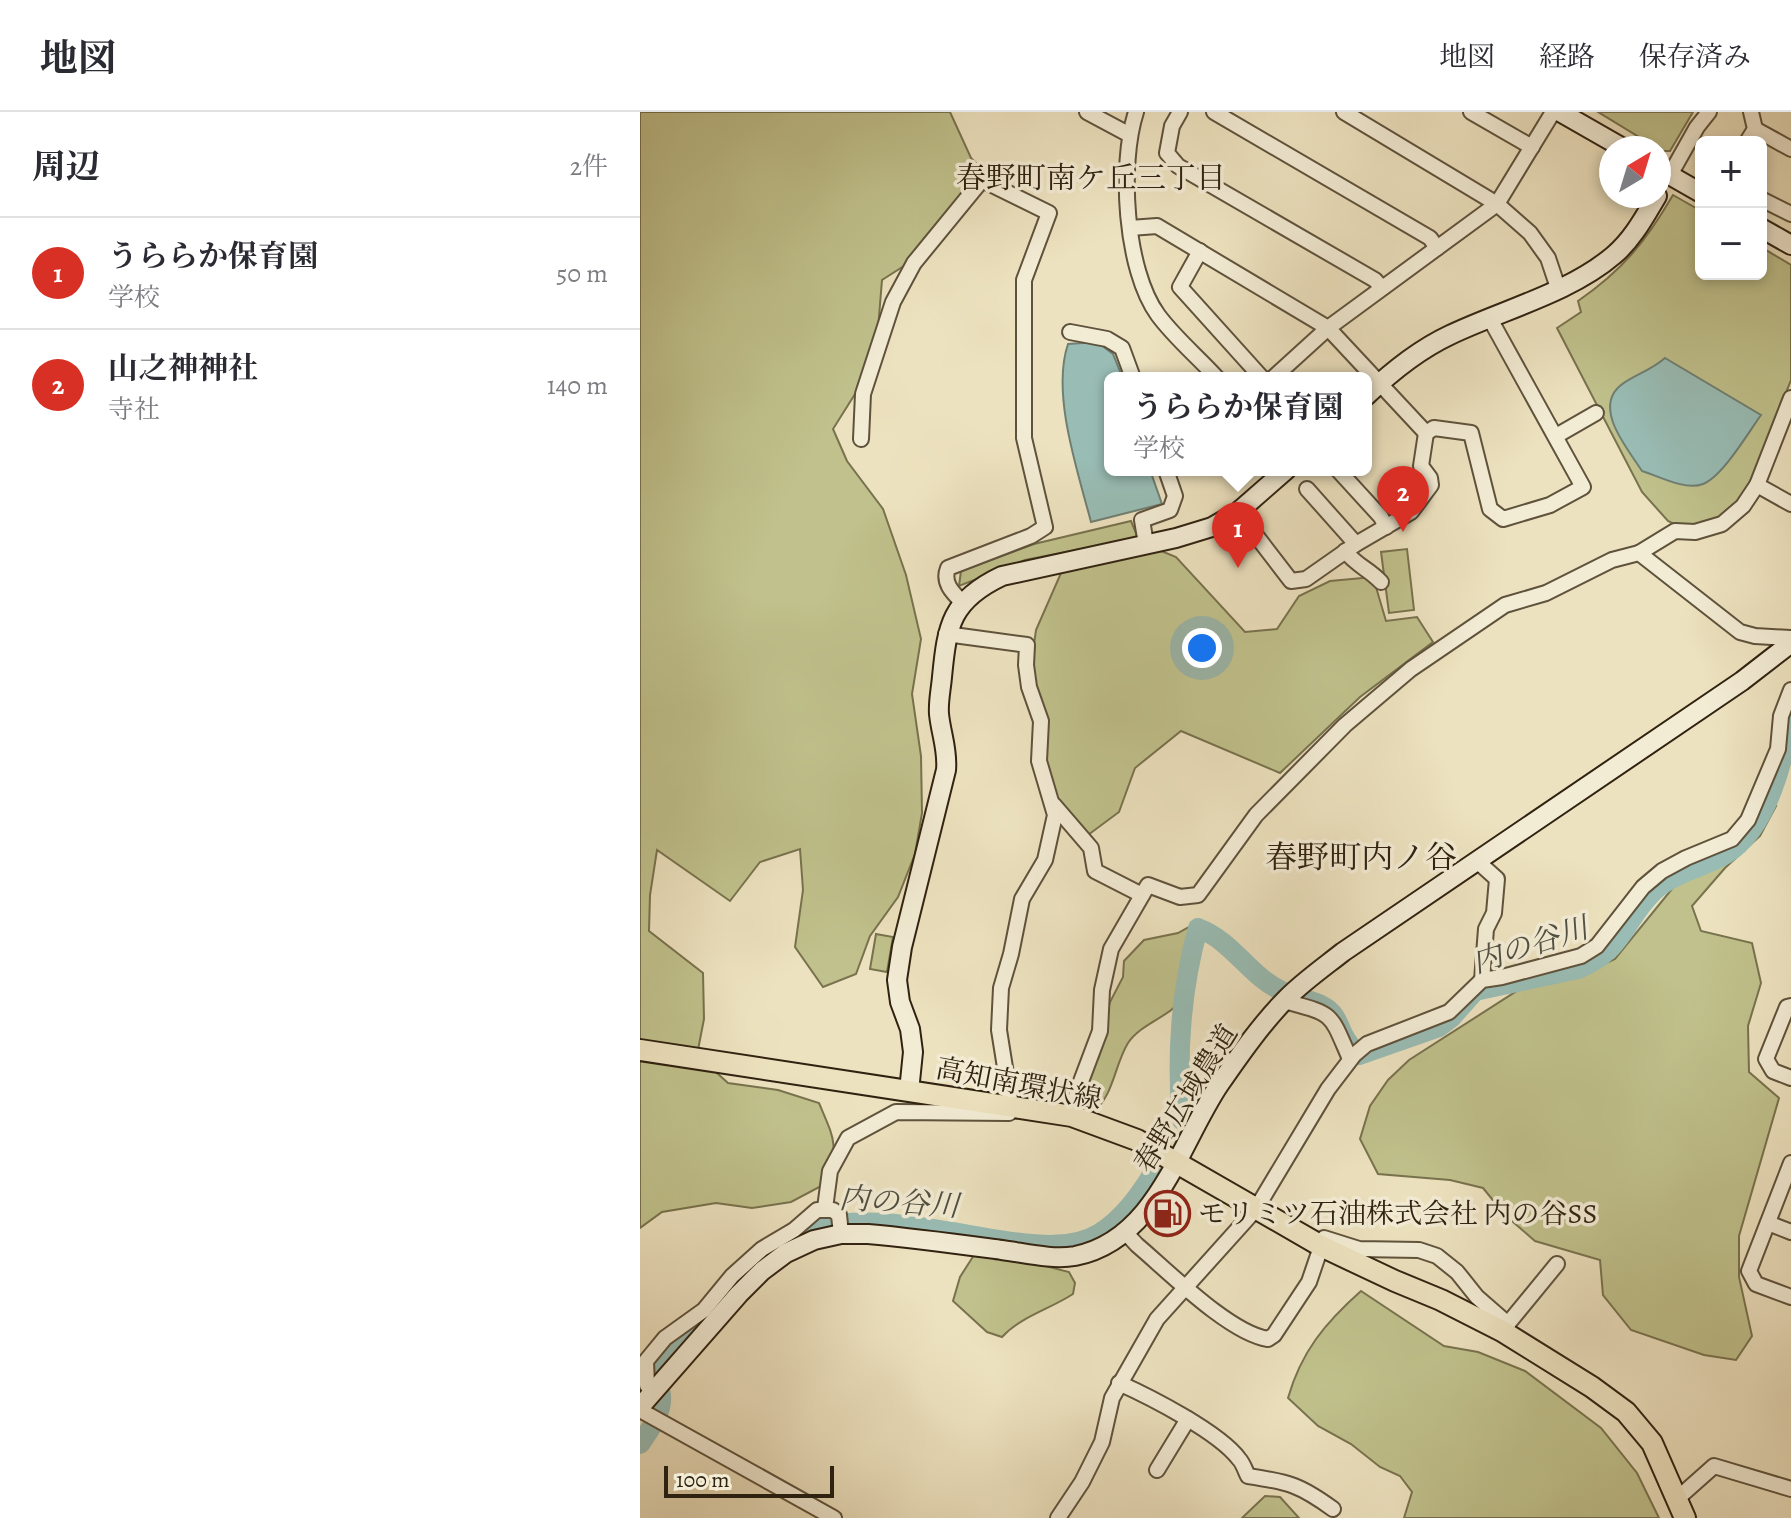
<!DOCTYPE html>
<html lang="ja">
<head>
<meta charset="utf-8">
<style>
  body { margin:0; font-family:Alegreya,"Noto Serif JP",serif; background:#f2f2f3; color:#2b2b33 }
  .controls { position:absolute; right:24px; top:24px; display:grid; overflow:hidden; border-radius:12px; box-shadow:0 4px 12px #0003 }
  .controls button { width:72px; height:72px; display:grid; place-items:center; padding:0; border:0; border-bottom:2px solid #e1e1e2; background:#fff; color:#2b2b33; font:40px sans-serif }
  .compass { position:absolute; left:959px; top:24px; width:72px; height:72px; border-radius:50%; background:#fff; box-shadow:0 4px 12px #0003; rotate:38deg }
  .scale { position:absolute; left:24px; bottom:20px; width:170px; box-sizing:border-box; padding-left:8px; border:4px solid #302211; border-top:0; font-size:22px; line-height:28px; white-space:nowrap; color:#302211; -webkit-text-stroke:6px #f3ecd5; paint-order:stroke }
  .you { position:absolute; left:562px; top:536px; width:28px; height:28px; margin:-20px; border:6px solid #fff; border-radius:50%; background:#1a73e8; box-shadow:0 0 0 12px #1a73e833 }
  .badge { display:grid; place-items:center; width:52px; height:52px; border-radius:50%; background:#d93025; color:#fff; font-size:26px; font-weight:700 }
  .pin { position:absolute; translate:-50% -66px; filter:drop-shadow(0 2px 4px #0008) }
  .pin::after { content:''; position:absolute; top:42px; width:28px; height:24px; background:inherit; clip-path:polygon(0 0,100% 0,50% 100%) }
  .popup { position:absolute; left:464px; top:260px; width:268px; height:104px; box-sizing:border-box; display:grid; place-content:center; border-radius:12px; background:#fff; filter:drop-shadow(0 2px 6px #0005); font-size:26px; white-space:nowrap; color:#7c7c81 }
  .popup b { font-size:30px; color:#2b2b33 }
  .popup::after { content:''; position:absolute; left:50%; top:100%; margin-left:-16px; border:16px solid transparent; border-top-color:#fff }
  .list { margin:0; padding:0; list-style:none }
  h2 { display:flex; justify-content:space-between; align-items:center; height:104px; margin:0; padding:0 32px; font-size:34px }
  h2 small { font-size:26px; font-weight:400; color:#7c7c81 }
  .list li { display:grid; grid-template-columns:52px 1fr auto; gap:24px; align-items:center; box-sizing:border-box; height:112px; padding:0 32px; border-top:2px solid #e1e1e2 }
  .list b { display:block; font-size:30px; white-space:nowrap }
  .list p { margin:0; font-size:26px; white-space:nowrap; color:#7c7c81 }
  .list em { font-size:26px; font-style:normal; color:#7c7c81 }
  .map { position:relative; flex:none; width:1151px; height:1406px; overflow:hidden }
  header { display:flex; align-items:center; gap:48px; box-sizing:border-box; height:112px; padding:0 40px; background:#fff; border-bottom:2px solid #e1e1e2 }
  header strong { font-size:38px }
  nav { display:flex; gap:44px; margin-inline-start:auto; font-size:28px }
  main { display:flex }
  aside { flex:1; background:#fff }
  .map>svg:first-child { display:block }
  .green { fill:#c0c18c; stroke:#78724e; stroke-width:2 }
  .water { fill:#99bdb5; stroke:#6f7f73; stroke-width:2 }
  .lines { fill:none; stroke-linecap:round; stroke-linejoin:round }
  .river { stroke:#99bdb5; stroke-width:20 }
  .street-casing { stroke:#5f523c; stroke-width:18 }
  .secondary-casing { stroke:#302211; stroke-width:22 }
  .primary-casing { stroke:#302211; stroke-width:24 }
  .street { stroke:#f3ecd5; stroke-width:14 }
  .secondary { stroke:#f3ecd5; stroke-width:18 }
  .primary { stroke:#ede2bf; stroke-width:20 }
  .labels { text-anchor:middle; stroke-width:7; stroke-linejoin:round; paint-order:stroke }
  .street-label { font-size:28px; fill:#302211; stroke:#f3ecd5 }
  .poi-label { font-size:28px; fill:#302211; stroke:#f3ecd5; text-anchor:start }
  .neighbourhood-label { font-size:30px; fill:#302211; stroke:#f3ecd5 }
  .water-label { font-size:30px; font-style:italic; fill:#505042; stroke:#f3ecd5 }
  .quarter-label { font-size:32px; fill:#302211; stroke:#f3ecd5 }
</style>
</head>
<body>
<header>
<strong>地図</strong>
<nav><a>地図</a><a>経路</a><a>保存済み</a></nav>
</header>
<main>
<aside>
<h2>周辺<small>2件</small></h2>
<ul class="list">
<li><span class="badge">1</span><div><b>うららか保育園</b><p>学校</p></div><em>50 m</em></li>
<li><span class="badge">2</span><div><b>山之神神社</b><p>寺社</p></div><em>140 m</em></li>
</ul>
</aside>
<div class="map">
<svg width="1151" height="1406" viewBox="0 0 1151 1406">
  <rect width="100%" height="100%" fill="#ede2bf"/>
  <filter id="stains"><feTurbulence type="fractalNoise" baseFrequency=".0025" numOctaves="4"/><feColorMatrix values="0 0 0 0 .2 0 0 0 0 .09 0 0 0 0 .02 0 0 0 .5 -.17"/></filter>
  <radialGradient id="worn" r=".72"><stop offset=".6" stop-color="#630" stop-opacity="0"/><stop offset="1" stop-color="#630" stop-opacity=".3"/></radialGradient>
  <g class="green">
    <path d="M0,0H310L331,46L343,58L267,152L242,168L238,217L220,274L193,317L207,349L243,397L266,463L281,527L272,582L281,644L282,701L275,742L258,785L230,824L216,862L183,875L155,835L163,778L160,737L120,750L90,789L17,738L10,783L9,819L63,861L64,907L57,943L88,971L138,978L179,991C195,1029 199,1032 185,1072L151,1090L112,1096L76,1091L22,1100L0,1116Z"/>
    <polygon points="958,0 1053,0 1030,39 1022,39"/>
    <path d="M1033,83L1061,99V162H1121V135L1151,153V268L1110,372L1103,388L1073,411L1042,416L1028,409L1002,380L917,216L941,200L938,189C983,158 1006,129 1033,83Z"/>
    <polygon points="491,409 498,426 385,448 319,474 321,459 394,432"/>
    <polygon points="514,436 536,445 605,520 637,517 659,484 690,469 733,465 746,509 777,505 793,530 720,585 640,661 541,619 495,656 479,700 444,726 423,703 406,662 404,603 391,553 396,518 421,461 437,454"/>
    <polygon points="767,437 774,498 749,501 741,440"/>
    <polygon points="1118,688 1136,694 1120,724 1085,756 1052,794 1061,819 1112,831 1121,871 1108,914 1109,960 1139,986 1099,1124 1099,1165 1112,1224 1096,1248 1064,1243 991,1218 963,1183 960,1148 895,1129 865,1103 843,1076 810,1068 738,1062 720,1027 730,994 748,968 769,948 897,866 941,863 975,847 1040,767 1085,728"/>
    <path d="M556,811C549,834 553,864 543,884C534,904 502,910 488,931C474,954 474,984 452,1001L440,991L443,969L459,945L462,918L470,890L483,865L484,849L504,828L538,821Z"/>
    <polygon points="236,822 253,825 247,860 230,857"/>
    <path d="M334,1143L382,1148L429,1160L435,1171L433,1182C410,1197 380,1205 362,1225L347,1220L313,1189L320,1165Z"/>
    <path d="M721,1179L804,1234L838,1240L885,1259L961,1316L997,1361L1019,1406H764L772,1380L760,1364L740,1355L711,1332L678,1314L648,1286C661,1240 685,1211 721,1179Z"/>
    <polygon points="625,1384 640,1385 659,1406 602,1406"/>
  </g>
  <g class="water">
    <path d="M457,230L473,242L482,264L470,266V358H510L522,392L451,410C438,360 411,282 428,232Z"/>
    <path d="M1025,246L1121,303C1108,321 1083,364 1063,372C1046,379 1018,364 1002,359C988,337 952,296 981,273C994,263 1010,259 1025,246Z"/>
  </g>
  <g class="lines">
    <g class="river">
      <path d="M655,885C711,896 688,915 719,943L799,915L811,906L835,879L938,857C985,837 983,809 1014,779C1034,760 1063,756 1086,742C1128,716 1145,646 1151,600"/>
      <path d="M542,1008C536,945 541,877 558,816C593,829 609,864 642,879"/>
      <path d="M0,1332C10,1318 23,1300 21,1283C19,1270 10,1261 17,1248C22,1239 37,1232 45,1225C79,1196 102,1157 140,1133C151,1126 166,1117 179,1115C238,1102 306,1120 365,1129C396,1133 432,1138 460,1121C483,1106 498,1085 512,1063"/>
    </g>
    <defs>
      <g id="street">
        <polyline points="447,0 490,23"/>
        <path d="M496,0C479,52 485,158 518,203C535,226 558,245 577,266"/>
        <polyline points="540,0 532,14 527,41 538,54 735,168 742,176"/>
        <polyline points="574,0 790,126 797,136"/>
        <polyline points="704,0 857,92 890,121 908,146 918,176"/>
        <polyline points="831,0 892,35"/>
        <polyline points="1115,17 1151,37"/>
        <polyline points="1107,30 1115,17 1111,0"/>
        <polyline points="1030,63 1057,15 1069,0"/>
        <polyline points="1121,87 1151,102"/>
        <polyline points="490,116 517,114 688,216 786,321"/>
        <polyline points="560,139 540,175 622,266"/>
        <polyline points="430,220 467,227 482,236 493,266"/>
        <polyline points="633,266 688,216 857,92 913,0"/>
        <polyline points="786,321 794,316 831,321 850,397 863,407 910,393 943,375 849,205"/>
        <polyline points="916,324 956,301"/>
        <path d="M221,327L223,282L253,190L274,151L342,68L409,101L384,168V326L405,415L391,424L308,456C302,471 313,481 323,491"/>
        <polyline points="698,358 741,405 746,415"/>
        <polyline points="1117,373 1151,392"/>
        <polyline points="667,377 716,432"/>
        <polyline points="598,400 651,469 666,467 716,432 771,400 791,373 790,366 781,354 786,321"/>
        <polyline points="506,432 502,408 530,398 535,384 526,358"/>
        <path d="M705,439C717,454 729,457 741,470"/>
        <polyline points="999,441 1035,419 1055,420 1082,412 1103,394 1117,373 1151,286"/>
        <polyline points="414,693 451,736 455,759 502,783"/>
        <polyline points="837,749 857,767 854,801 846,817 842,868"/>
        <path d="M644,889C695,903 689,899 710,947"/>
        <polyline points="1151,894 1147,895 1126,947 1133,959 1151,966"/>
        <polyline points="432,1004 437,980 460,919 462,878 471,837 508,773 540,785 558,783 616,703 705,613 771,557 865,493 906,481 972,448 999,441 1100,520 1115,524 1151,526"/>
        <polyline points="1151,1051 1109,1159 1116,1172 1151,1185"/>
        <polyline points="185,1096 190,1059 208,1026 256,1000 369,1001 371,993 359,918 361,876 371,842 382,787 405,748 415,703 399,649 401,609 389,575 386,553 387,533 306,522"/>
        <polyline points="1128,1111 1151,1120"/>
        <path d="M485,1120L497,1133C528,1159 589,1221 628,1227L634,1223L669,1170L684,1126L719,1137L779,1138L797,1144L817,1160L837,1185L868,1212"/>
        <polyline points="862,1219 917,1152"/>
        <path d="M479,1271C510,1285 579,1320 599,1347C603,1351 605,1358 608,1364C649,1370 660,1373 693,1397"/>
        <polyline points="12,1281 7,1273 6,1249 25,1226 64,1198 92,1164 122,1137 154,1118 177,1098 193,1098 199,1103 201,1122"/>
        <polyline points="0,1298 194,1406"/>
        <polyline points="517,1358 548,1307"/>
        <polyline points="1038,1386 1074,1354 1151,1377"/>
        <polyline points="418,1406 442,1370 462,1330 472,1286 517,1207 616,1097 688,977 714,943 727,932 809,900 842,868 862,865 941,844 957,834 1003,775 1022,759 1046,746 1092,727 1108,708 1138,637 1141,604 1151,578"/>
      </g>
      <g id="secondary">
        <polyline points="920,0 983,36"/>
        <polyline points="1019,57 1061,81"/>
        <polyline points="1121,116 1151,133"/>
        <path d="M726,284C751,260 778,238 810,223C862,198 930,181 974,143C993,127 1005,104 1017,84"/>
        <path d="M269,979L273,940L270,917L260,890L257,868L262,835L306,658C308,638 301,622 299,602C298,590 301,577 302,565C307,513 311,488 362,464L536,426L572,415L598,400L646,358"/>
        <path d="M0,1295L99,1182L122,1159L146,1141L174,1128L201,1122H228C273,1126 317,1132 362,1138C385,1141 412,1148 435,1144C516,1128 539,1033 579,973C599,944 622,911 647,886C664,869 684,855 703,840L1102,569L1151,531"/>
      </g>
      <polyline id="primary" points="0,938 432,1004 497,1028 683,1135 755,1169 801,1188 862,1219 952,1275 986,1300 1012,1331 1045,1406"/>
    </defs>
    <use href="#street" class="street-casing"/>
    <use href="#secondary" class="secondary-casing"/>
    <use href="#primary" class="primary-casing"/>
    <use href="#street" class="street"/>
    <use href="#secondary" class="secondary"/>
    <use href="#primary" class="primary"/>
  </g>
  <defs>
    <symbol id="fuel-ring" viewBox="-11 -11 22 22"><circle r="9.5" fill="#f3ecd5" stroke="#8f2418" stroke-width="1.5"/><path d="M-5.5-6h7V0h2V4h1.3V-2.5L3-4.5l.8-.8L6-3V5H2.5V1h-1V6h-7ZM-4.2-4.7v3.2H.2V-4.7Z" fill="#8f2418"/></symbol>
  </defs>
  <g fill-rule="evenodd">
    <use href="#fuel-ring" x="502" y="1076" width="51" height="51"/>
  </g>
  <g class="labels">
    <g class="street-label">
      <text transform="translate(379 971) rotate(11)" y="10">高知南環状線</text>
      <text transform="translate(545 986) rotate(-58)" y="10">春野広域農道</text>
    </g>
    <g class="poi-label">
      <text x="558" y="1111">モリミツ石油株式会社 内の谷SS</text>
    </g>
    <g class="neighbourhood-label">
      <text x="451" y="76">春野町南ケ丘三丁目</text>
    </g>
    <g class="water-label">
      <text transform="translate(890 833) rotate(-18)" y="10">内の谷川</text>
      <text transform="translate(259 1090) rotate(4)" y="10">内の谷川</text>
    </g>
    <g class="quarter-label">
      <text x="721" y="756">春野町内ノ谷</text>
    </g>
  </g>
  <rect width="100%" height="100%" filter="url(#stains)"/>
  <rect width="100%" height="100%" fill="url(#worn)"/>
</svg>
<div class="controls">
<button>+</button>
<button>−</button>
</div>
<svg class="compass" viewBox="-18 -18 36 36"><path d="M0-13l5 13h-10z" fill="#e53935"/><path d="M0 13l5-13h-10z" fill="#7c7c81"/></svg>
<div class="scale">100 m</div>
<div class="you"></div>
<div class="pin badge" style="left:598px;top:456px">1</div>
<div class="popup"><b>うららか保育園</b>学校</div>
<div class="pin badge" style="left:763px;top:420px">2</div>
</div>
</main>
</body>
</html>
